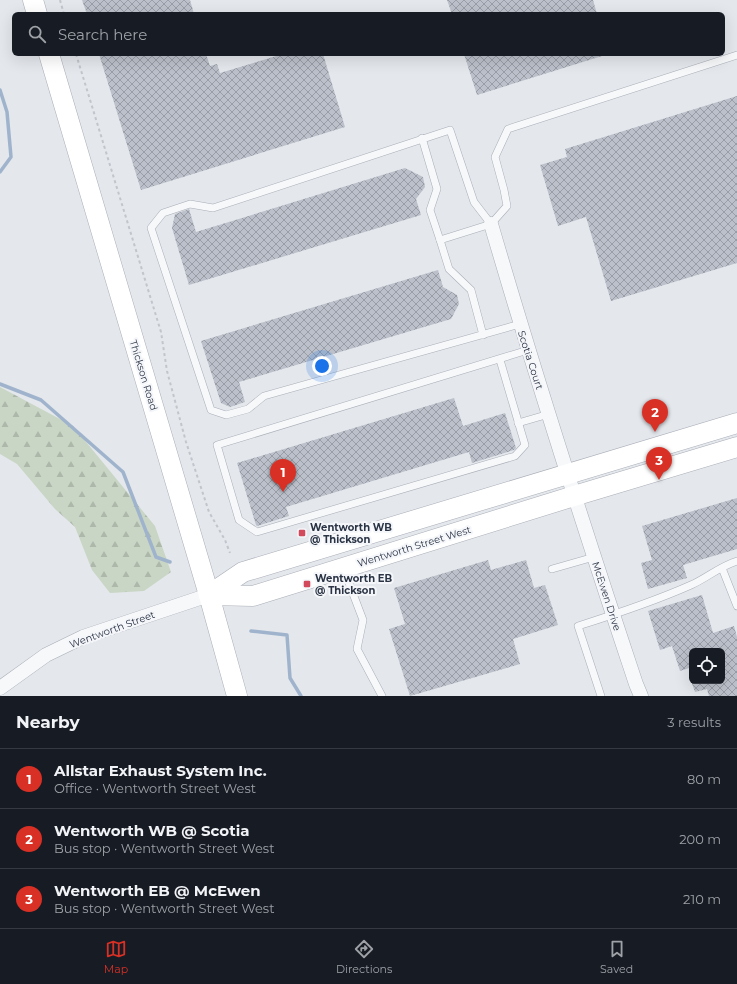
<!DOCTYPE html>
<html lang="en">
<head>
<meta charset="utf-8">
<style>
  body { margin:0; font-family:Montserrat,sans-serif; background:#20242c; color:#f1f3f6 }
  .controls { position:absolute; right:12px; bottom:12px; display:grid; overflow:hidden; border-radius:6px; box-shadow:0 4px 16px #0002 }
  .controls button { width:36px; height:36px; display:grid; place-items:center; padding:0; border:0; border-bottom:1px solid #363941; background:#171b24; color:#f1f3f6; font:20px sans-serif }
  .you { position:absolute; left:322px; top:366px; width:14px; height:14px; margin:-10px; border:3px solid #fff; border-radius:50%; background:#1a73e8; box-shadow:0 0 0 6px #1a73e833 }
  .badge { display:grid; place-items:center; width:26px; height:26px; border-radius:50%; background:#d93025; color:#fff; font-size:13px; font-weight:700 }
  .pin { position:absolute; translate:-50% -33px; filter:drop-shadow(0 1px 2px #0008) }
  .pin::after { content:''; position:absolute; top:21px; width:14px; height:12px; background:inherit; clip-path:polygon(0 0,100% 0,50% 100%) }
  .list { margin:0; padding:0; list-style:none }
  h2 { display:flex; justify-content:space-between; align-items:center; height:52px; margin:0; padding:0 16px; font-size:17px }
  h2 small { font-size:13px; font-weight:400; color:#9ea1a6 }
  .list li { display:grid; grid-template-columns:26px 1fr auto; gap:12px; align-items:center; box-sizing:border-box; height:60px; padding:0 16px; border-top:1px solid #363941 }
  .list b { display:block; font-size:15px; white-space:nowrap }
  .list p { margin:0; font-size:13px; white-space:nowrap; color:#9ea1a6 }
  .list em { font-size:13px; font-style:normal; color:#9ea1a6 }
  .icon { flex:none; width:22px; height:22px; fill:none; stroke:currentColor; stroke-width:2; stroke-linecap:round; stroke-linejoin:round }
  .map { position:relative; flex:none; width:737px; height:696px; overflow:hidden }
  .search { position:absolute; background:#171b24; box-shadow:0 4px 16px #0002; left:12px; right:12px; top:12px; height:44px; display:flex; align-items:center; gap:10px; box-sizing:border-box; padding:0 14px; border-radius:6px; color:#9ea1a6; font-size:15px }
  .sheet { height:232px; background:#171b24 }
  nav { display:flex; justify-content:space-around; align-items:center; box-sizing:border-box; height:56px; border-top:1px solid #363941; background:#171b24; font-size:11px; color:#9ea1a6 }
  nav a { display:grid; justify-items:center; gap:2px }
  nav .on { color:#d93025 }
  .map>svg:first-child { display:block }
  .forest { fill:url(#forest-firs) }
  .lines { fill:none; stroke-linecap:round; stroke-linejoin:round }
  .stream { stroke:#9fb4cc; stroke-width:3.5 }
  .building { fill:url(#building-cross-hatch) }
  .service-casing { stroke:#a9aeb7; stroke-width:8 }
  .minor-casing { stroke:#a9aeb7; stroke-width:15 }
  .secondary-casing { stroke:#a9aeb7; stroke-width:21 }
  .path { stroke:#c2c5cb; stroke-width:2; stroke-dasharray:3 3; stroke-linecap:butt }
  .service { stroke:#f7f8fa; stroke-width:7 }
  .minor { stroke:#f7f8fa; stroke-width:14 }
  .secondary { stroke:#fff; stroke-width:20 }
  .poi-dot { fill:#d1495b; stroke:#f4f6f9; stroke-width:1.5 }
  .labels { text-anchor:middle; stroke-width:4; stroke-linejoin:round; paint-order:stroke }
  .street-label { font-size:10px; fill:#2b3445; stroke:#f4f6f9 }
  .poi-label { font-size:10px; font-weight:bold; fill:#2b3445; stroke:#f4f6f9; text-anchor:start }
</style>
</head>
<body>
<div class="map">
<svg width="737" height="696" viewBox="0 0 737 696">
  <defs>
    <pattern id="forest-firs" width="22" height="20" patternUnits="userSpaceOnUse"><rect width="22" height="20" fill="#c9d6c5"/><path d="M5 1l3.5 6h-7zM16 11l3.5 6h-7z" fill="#adb8ab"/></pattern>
    <pattern id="building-cross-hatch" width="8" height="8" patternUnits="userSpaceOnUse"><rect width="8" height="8" fill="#bbc0ca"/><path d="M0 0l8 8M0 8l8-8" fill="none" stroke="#989da6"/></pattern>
  </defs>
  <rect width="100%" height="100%" fill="#e4e7ec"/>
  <polygon class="forest" points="0,387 73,426 155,526 171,572 144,591 110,593 92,570 75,527 55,509 17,464 0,454"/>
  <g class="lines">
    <g class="stream">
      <polyline points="0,90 7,112 11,157 0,172"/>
      <polyline points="0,384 41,400 123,472 156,557 170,562"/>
      <polyline points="251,631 287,635 290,678 301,696"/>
    </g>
  </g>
  <g class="building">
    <polygon points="82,0 190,0 194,14 87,14"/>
    <polygon points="447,0 593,0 597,14 452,14"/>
    <polygon points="99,54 206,54 210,66 217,64 220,73 283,54 323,54 345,127 141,190"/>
    <polygon points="464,54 602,54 602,56 477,95"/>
    <polygon points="737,96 737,263 611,301 586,217 558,226 540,165 567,157 565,149"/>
    <polygon points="405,168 423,177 425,187 416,199 421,215 189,285 172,228 175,214 189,209 196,232"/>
    <polygon points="438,270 443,287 457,295 459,304 451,319 239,382 245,402 230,407 221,403 201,341"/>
    <polygon points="454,398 463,426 505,413 516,448 514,450 472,463 469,452 286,507 289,516 257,526 256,525 237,463"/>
    <polygon points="737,498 737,549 683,565 687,578 648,589 641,563 652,560 642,526"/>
    <polygon points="488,560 491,570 526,560 534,588 545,585 558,625 513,639 520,664 410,696 389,629 405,624 394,588"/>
    <polygon points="702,595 713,633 734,626 737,637 737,696 709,696 707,689 695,692 691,681 722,681 722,651 692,651 692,667 680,671 672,646 660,650 648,611"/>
  </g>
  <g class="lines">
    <defs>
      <g id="service">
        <polyline points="422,138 437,189 430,210 440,240"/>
        <polyline points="491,224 474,202 450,130 213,208 190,204 163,213 151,228 211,410 226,415 248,409 264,396 520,324"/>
        <polyline points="483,335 471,290 449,269 440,240 491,224 507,206 504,190 495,157 508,129 737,55"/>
        <polyline points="500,360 525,445 515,456 257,532 239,520 217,445 528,350"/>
        <polyline points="518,423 549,414"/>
        <polyline points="722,568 737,606"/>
        <polyline points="552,569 594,557"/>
        <polyline points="344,570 363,620 357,649 382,696"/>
        <path d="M601,696L578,626C616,614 655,601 691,585C707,578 720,566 737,561"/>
      </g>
      <g id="minor">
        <path d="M491,224C536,378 585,531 636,684L641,696"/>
        <polyline points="0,688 46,655 83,637 209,595"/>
      </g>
      <g id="secondary">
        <polyline points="33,0 37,14"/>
        <polyline points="49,54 209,595 237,696"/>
        <polyline points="209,595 243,572 737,423"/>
        <polyline points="209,595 253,596 574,496 737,447"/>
      </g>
    </defs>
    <use href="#service" class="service-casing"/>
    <use href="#minor" class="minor-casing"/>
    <use href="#secondary" class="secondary-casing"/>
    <g class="path">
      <polyline points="60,0 64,14"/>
      <polyline points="76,54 161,332 167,371 186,442 209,512 225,540 230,553"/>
    </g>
    <use href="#service" class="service"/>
    <use href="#minor" class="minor"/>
    <use href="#secondary" class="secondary"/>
  </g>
  <g class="poi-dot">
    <rect x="298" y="529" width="8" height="8" rx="2"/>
    <rect x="303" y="580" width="8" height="8" rx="2"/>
  </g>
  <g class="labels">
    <g class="street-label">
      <text transform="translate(531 360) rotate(72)" y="4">Scotia Court</text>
      <text transform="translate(144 375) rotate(73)" y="4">Thickson Road</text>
      <text transform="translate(414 546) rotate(-17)" y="4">Wentworth Street West</text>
      <text transform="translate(607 596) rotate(72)" y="4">McEwen Drive</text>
      <text transform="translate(112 629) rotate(-20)" y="4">Wentworth Street</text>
    </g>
    <g class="poi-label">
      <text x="310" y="531">Wentworth WB<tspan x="310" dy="12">@ Thickson</tspan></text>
      <text x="315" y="582">Wentworth EB<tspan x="315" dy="12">@ Thickson</tspan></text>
    </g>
  </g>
</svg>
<div class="controls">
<button><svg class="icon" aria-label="locate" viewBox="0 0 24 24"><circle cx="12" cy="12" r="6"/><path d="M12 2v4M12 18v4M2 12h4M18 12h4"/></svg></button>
</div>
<div class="you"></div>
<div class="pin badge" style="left:283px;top:492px">1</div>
<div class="pin badge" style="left:655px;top:432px">2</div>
<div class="pin badge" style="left:659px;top:480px">3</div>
<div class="search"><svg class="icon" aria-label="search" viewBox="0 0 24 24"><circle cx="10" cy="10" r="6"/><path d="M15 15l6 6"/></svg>Search here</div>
</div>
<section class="sheet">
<h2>Nearby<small>3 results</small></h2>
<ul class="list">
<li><span class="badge">1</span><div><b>Allstar Exhaust System Inc.</b><p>Office · Wentworth Street West</p></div><em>80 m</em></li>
<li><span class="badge">2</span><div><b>Wentworth WB @ Scotia</b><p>Bus stop · Wentworth Street West</p></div><em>200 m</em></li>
<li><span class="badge">3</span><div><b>Wentworth EB @ McEwen</b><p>Bus stop · Wentworth Street West</p></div><em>210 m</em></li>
</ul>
</section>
<nav>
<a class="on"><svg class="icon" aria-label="map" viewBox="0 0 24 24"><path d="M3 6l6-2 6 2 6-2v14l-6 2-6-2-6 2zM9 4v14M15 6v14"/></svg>Map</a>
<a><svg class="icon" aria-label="directions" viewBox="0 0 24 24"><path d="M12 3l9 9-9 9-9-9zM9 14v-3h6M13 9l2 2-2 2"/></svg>Directions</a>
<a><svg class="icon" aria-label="saved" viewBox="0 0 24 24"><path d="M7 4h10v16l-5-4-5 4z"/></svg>Saved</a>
</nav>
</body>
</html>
